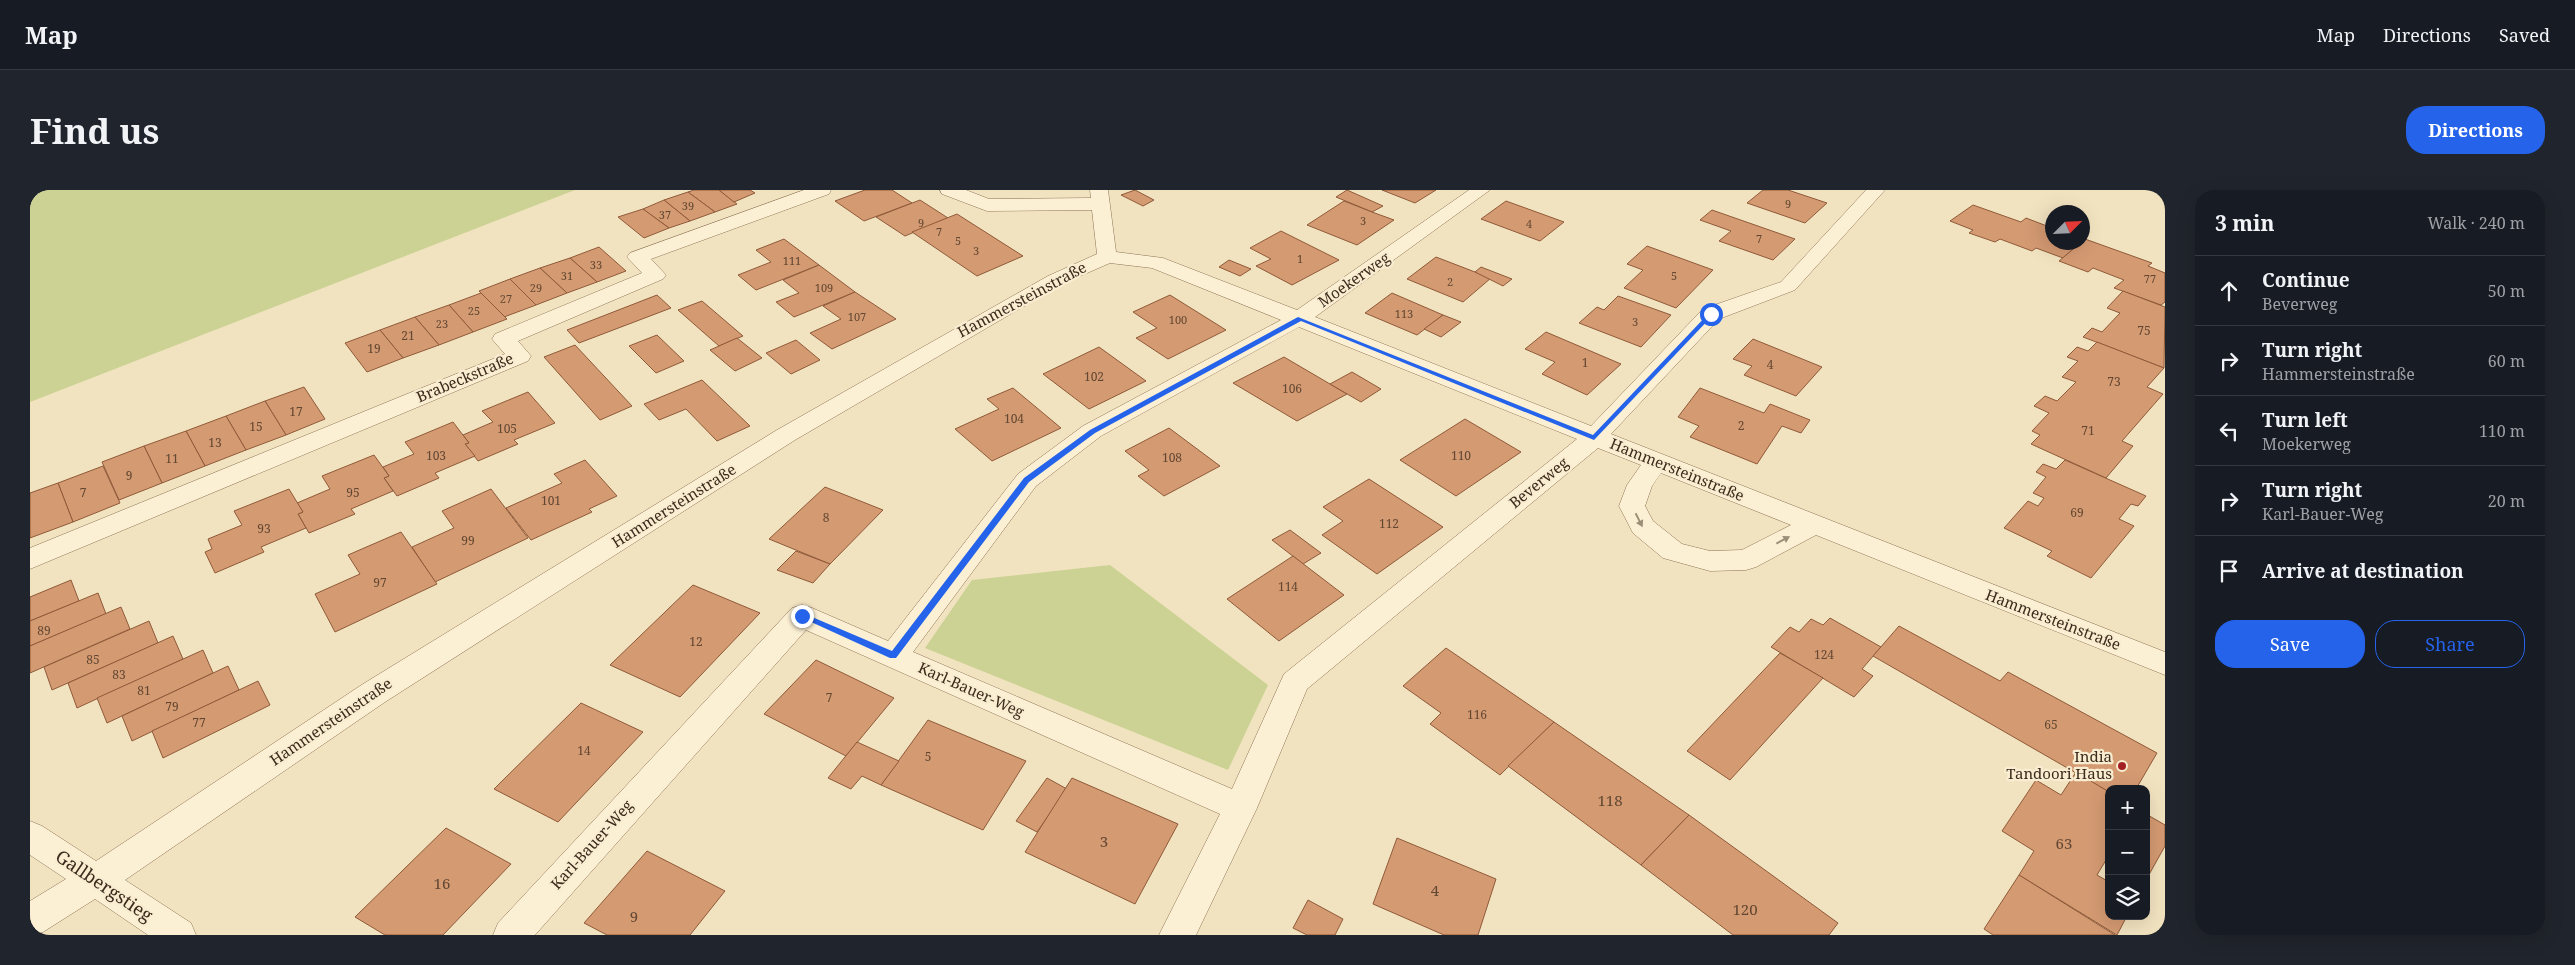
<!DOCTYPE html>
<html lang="en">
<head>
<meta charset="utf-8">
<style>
  body { margin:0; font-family:"Noto Serif",serif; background:#20242c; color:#f1f3f6 }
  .controls { position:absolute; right:15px; bottom:15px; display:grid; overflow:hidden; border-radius:10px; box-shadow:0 5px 20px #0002 }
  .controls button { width:45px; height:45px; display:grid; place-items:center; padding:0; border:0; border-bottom:1px solid #363941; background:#171b24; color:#f1f3f6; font:25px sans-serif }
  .compass { position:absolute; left:2015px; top:15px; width:45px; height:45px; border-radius:50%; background:#171b24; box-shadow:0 5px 20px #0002; rotate:66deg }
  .stop { position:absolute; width:15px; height:15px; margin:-11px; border:4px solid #2563eb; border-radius:50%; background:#fff }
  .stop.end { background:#2563eb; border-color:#fff; box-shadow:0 1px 5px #0008 }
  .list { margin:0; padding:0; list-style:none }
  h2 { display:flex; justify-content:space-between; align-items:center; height:65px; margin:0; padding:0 20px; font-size:21px }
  h2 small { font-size:16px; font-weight:400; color:#9ea1a6 }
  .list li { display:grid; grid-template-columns:32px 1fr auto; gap:15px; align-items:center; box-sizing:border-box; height:70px; padding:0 20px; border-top:1px solid #363941 }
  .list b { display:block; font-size:19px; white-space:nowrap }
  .list p { margin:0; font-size:16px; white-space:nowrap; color:#9ea1a6 }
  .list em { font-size:16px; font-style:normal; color:#9ea1a6 }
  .actions { display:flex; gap:10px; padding:15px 20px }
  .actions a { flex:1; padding:11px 0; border:1px solid #2563eb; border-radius:20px; text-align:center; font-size:18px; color:#2563eb }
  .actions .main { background:#2563eb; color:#fff }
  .icon { flex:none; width:28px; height:28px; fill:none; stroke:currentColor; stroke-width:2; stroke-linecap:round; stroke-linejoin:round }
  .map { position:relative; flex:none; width:2135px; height:745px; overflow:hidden; border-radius:20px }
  header { display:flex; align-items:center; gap:30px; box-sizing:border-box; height:70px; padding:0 25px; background:#171b24; border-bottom:1px solid #363941 }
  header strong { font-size:24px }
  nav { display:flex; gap:28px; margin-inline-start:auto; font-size:18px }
  .intro { display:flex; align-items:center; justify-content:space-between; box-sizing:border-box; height:120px; padding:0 30px }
  h1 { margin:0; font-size:35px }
  .button { padding:12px 22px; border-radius:20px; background:#2563eb; color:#fff; font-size:18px; font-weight:700 }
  main { display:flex; gap:30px; padding:0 30px }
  aside { flex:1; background:#171b24; border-radius:20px; box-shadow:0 5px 20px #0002 }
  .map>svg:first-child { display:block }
  .green { fill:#cbd293 }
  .building { fill:#d49a72; stroke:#8f5a39 }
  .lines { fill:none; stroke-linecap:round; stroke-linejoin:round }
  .minor-casing { stroke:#8e7356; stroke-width:1 }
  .minor { fill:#fcf0d4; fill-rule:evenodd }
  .oneway { fill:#9c8e78 }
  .route { fill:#2563eb }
  .poi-dot { fill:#a32022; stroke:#f9edd1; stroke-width:2 }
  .labels { text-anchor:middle; stroke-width:4.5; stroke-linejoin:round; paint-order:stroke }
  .far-number-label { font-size:11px; fill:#624732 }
  .number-label { font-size:12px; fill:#624732 }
  .street-label { font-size:15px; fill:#3c2b1c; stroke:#f9edd1 }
  .poi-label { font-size:15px; fill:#3c2b1c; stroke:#f9edd1; text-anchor:end }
  .near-number-label { font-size:15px; fill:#624732 }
  .near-street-label { font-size:18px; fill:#3c2b1c; stroke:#f9edd1 }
</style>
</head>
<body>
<header>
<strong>Map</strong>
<nav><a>Map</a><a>Directions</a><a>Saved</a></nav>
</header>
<div class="intro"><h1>Find us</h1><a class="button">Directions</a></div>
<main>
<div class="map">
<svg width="2135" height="745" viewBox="0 0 2135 745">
  <rect width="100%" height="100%" fill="#f2e3c0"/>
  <g class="green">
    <polygon points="0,0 545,0 0,212"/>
    <polygon points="1080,375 1238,495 1198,580 895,458 942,390"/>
  </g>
  <g class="building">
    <polygon points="664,0 689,0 707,14 685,22 658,2"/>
    <polygon points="689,0 720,0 725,3 704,12"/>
    <polygon points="835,0 862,0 882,13 834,31 805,11"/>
    <polygon points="1105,0 1124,10 1113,16 1091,5"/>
    <polygon points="1317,0 1353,16 1342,22 1306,7"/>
    <polygon points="1352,0 1406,0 1385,13"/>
    <polygon points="1733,0 1758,0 1797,13 1775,33 1717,13"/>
    <polygon points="658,2 685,22 660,31 634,10"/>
    <polygon points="634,10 660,31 639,38 613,19"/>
    <polygon points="890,10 918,28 875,46 846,27"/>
    <polygon points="1314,11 1342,22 1364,30 1327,55 1277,35"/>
    <polygon points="1476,11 1534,32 1510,51 1451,29"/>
    <polygon points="1943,15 1991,32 1996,28 2022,38 2022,52 2051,52 2033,68 2006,58 2002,61 1970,49 1965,52 1939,43 1943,40 1920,31"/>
    <polygon points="613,19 639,38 614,48 588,27"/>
    <polygon points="1682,20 1765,49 1743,70 1689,51 1701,41 1670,30"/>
    <polygon points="927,24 993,66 947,86 882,42"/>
    <polygon points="1251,41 1309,70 1262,95 1226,76 1241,69 1220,58"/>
    <polygon points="754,49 789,75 726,100 708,85 741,72 726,60"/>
    <polygon points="2055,49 2122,73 2118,76 2135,83 2135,112 2131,115 2084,98 2094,90 2063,78 2058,82 2029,71"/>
    <polygon points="1617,56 1683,80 1646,118 1594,98 1613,80 1597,74"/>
    <polygon points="569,57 596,81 567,92 540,68"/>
    <polygon points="1406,67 1445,82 1461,88 1433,112 1377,89"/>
    <polygon points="540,68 567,92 537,103 510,78"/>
    <polygon points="1199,70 1221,79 1210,86 1189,77"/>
    <polygon points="789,75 825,102 764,127 746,112 769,103 753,90"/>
    <polygon points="1451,77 1482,89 1473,96 1445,82"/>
    <polygon points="510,78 537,103 506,115 480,89"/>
    <polygon points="480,89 506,115 474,127 449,101"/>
    <polygon points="2093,101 2135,117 2134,178 2053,147 2062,138 2072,142 2090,123 2077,118"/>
    <polygon points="825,102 866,129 802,159 780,143 811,129 793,116"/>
    <polygon points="451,103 477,129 443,142 419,115"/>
    <polygon points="1362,103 1413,125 1387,145 1335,123"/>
    <polygon points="627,105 641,118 549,153 537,140"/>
    <polygon points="1140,105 1196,140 1138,169 1106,148 1127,138 1103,122"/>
    <polygon points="1588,106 1641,125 1611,157 1549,133 1567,117 1574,120"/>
    <polygon points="672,111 713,146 689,156 648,120"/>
    <polygon points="419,115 443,142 409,155 385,127"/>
    <polygon points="1413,125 1431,132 1411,147 1394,139"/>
    <polygon points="385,127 409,155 373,168 350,140"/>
    <polygon points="350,140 373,168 337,182 315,153"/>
    <polygon points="1516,142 1591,174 1557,205 1512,184 1525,172 1495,159"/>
    <polygon points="627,145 654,171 626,183 599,156"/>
    <polygon points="707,148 732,168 705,181 680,160"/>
    <polygon points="1723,149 1792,177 1766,206 1714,185 1722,176 1703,169"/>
    <polygon points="766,150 790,170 761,184 736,163"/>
    <polygon points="2067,152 2134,178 2117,197 2133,204 2092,251 2103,256 2076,288 2001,254 2010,245 2002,241 2019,223 2004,216 2015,206 2027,211 2046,192 2032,187 2048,171 2037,167 2047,157 2058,161"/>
    <polygon points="545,155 602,216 570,230 514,167"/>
    <polygon points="1069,157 1116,191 1059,219 1013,184"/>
    <polygon points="1254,167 1300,194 1317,204 1267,231 1203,193"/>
    <polygon points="1322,182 1351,199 1331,212 1300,194"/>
    <polygon points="672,190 720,236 687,251 656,219 629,230 614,214"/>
    <polygon points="274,197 295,229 256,245 235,211"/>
    <polygon points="983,198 1031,238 962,271 925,239 969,219 957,209"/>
    <polygon points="1670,198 1734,223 1740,214 1780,230 1771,243 1752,236 1727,274 1660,247 1669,236 1648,227"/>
    <polygon points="498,202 525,233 484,250 488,254 448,271 435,254 439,253 433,245 463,232 452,221"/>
    <polygon points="235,211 256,245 216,260 196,226"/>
    <polygon points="196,226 216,260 175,276 156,241"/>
    <polygon points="1435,229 1491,262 1426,306 1370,270"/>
    <polygon points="423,232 439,253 435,254 445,266 405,283 409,288 367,306 354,288 359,286 353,277 384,264 375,252"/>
    <polygon points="1139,238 1190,276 1134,306 1108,286 1119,280 1095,261"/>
    <polygon points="156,241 175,276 132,293 114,256"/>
    <polygon points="114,256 132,293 89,310 72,272"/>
    <polygon points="344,265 359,286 354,288 363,301 321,319 325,324 279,343 268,324 273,322 267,313 300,299 292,286"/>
    <polygon points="555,270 587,306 559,319 562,322 501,350 476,318 532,293 524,284"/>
    <polygon points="2035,270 2116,306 2108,316 2101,314 2089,329 2104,336 2061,388 2017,366 2022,361 1974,338 1998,311 2008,316 2014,308 2003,303 2016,287 2006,282 2013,274 2026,279"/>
    <polygon points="73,276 90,313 43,332 28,293"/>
    <polygon points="1339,289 1413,337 1347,384 1292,345 1313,331 1293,317"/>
    <polygon points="28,293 43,332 0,348 0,303"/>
    <polygon points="795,297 853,320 800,374 739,349"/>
    <polygon points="259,299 273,322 268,324 276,338 231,357 234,362 185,383 175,362 182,359 178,349 212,335 204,321"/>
    <polygon points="461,299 498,348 405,392 382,357 424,338 412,321"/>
    <polygon points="1260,340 1291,363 1273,374 1242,350"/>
    <polygon points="371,342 407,394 305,442 285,404 330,384 318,365"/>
    <polygon points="766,361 800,374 783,393 747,380"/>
    <polygon points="1263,366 1314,405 1249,451 1197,409"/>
    <polygon points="41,390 49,411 0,431 0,407"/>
    <polygon points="663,395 730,423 650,507 580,475"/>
    <polygon points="68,403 76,424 0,456 0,431"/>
    <polygon points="91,417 100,439 0,483 0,456"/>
    <polygon points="1800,428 1851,457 1832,479 1843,486 1824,507 1741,457 1760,437 1769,442 1781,429 1793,435"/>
    <polygon points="119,431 128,453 22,500 14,477"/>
    <polygon points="1869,436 1970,491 1978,482 2127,563 2106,599 2079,599 2079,602 1843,466"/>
    <polygon points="143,446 153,469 47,518 38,493"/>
    <polygon points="1416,458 1524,532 1470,585 1400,534 1411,523 1373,496"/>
    <polygon points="173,460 183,483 77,533 67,508"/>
    <polygon points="1750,463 1793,488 1700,590 1657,561"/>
    <polygon points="786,470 864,508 816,566 734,524"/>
    <polygon points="198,476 209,500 102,551 92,526"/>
    <polygon points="228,491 240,515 133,568 122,541"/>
    <polygon points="551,513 613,542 528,632 464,599"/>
    <polygon points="898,530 996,571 953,640 851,595"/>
    <polygon points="1524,532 1659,625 1611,675 1478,576"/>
    <polygon points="827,552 869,571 851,595 832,586 821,599 798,588"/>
    <polygon points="2046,582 2079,602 2079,672 2076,670 2067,685 2079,692 2079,726 2097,726 2087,745 1989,685 2004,661 1972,641 2006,590 2031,605"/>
    <polygon points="1017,588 1037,599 1007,642 986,631"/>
    <polygon points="1042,588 1148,634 1105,714 995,662"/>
    <polygon points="2116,624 2135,635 2135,656 2116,690"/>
    <polygon points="1659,625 1808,733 1799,745 1703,745 1611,675"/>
    <polygon points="416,638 481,674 413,745 355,745 325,727"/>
    <polygon points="1367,648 1466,689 1448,745 1414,745 1343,714"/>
    <polygon points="617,661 695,701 660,745 577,745 554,733"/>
    <polygon points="1989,685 2085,745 1963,745 1954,739"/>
    <polygon points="1278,710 1313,729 1305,745 1277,745 1263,738"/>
  </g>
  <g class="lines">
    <defs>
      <g id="minor">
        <polygon points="774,0 801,0 799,4 621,69 636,85 633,89 488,151 501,166 498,171 0,379 0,358 475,164 462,149 465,144 612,83 597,67 600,63"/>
        <path d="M910,0H936L959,9L1061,8L1060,0H1078L1086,62L1133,68L1267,120L1439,0H1460L1285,127L1561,236L1673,119L1751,92L1836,0H1855L1765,100L1689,129L1581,244L2135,462V485L1786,345L1726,377L1716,380L1680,381L1633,368L1603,343L1589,316L1597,295L1611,275L1568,258L1277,499L1227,618L1166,745H1129L1190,624L776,440L505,745H463L468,733L762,418L772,415L782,418L858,451L988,284L1053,236L1251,130L1122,78L1080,73L1032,94L765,250L355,512L95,690L161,733L166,745H118L65,709L13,742L0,745V711L36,689L0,665V631L12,636L66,671L333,494L747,240L1018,86L1067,64L1062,20L957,21L912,4ZM1269,137L1547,249L1254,484L1202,599L883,462L1006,296L1071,246ZM1631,283L1761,335L1712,360L1680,361L1652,354L1623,331L1615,316L1622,296Z"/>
      </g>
    </defs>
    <use href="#minor" class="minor-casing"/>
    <use href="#minor" class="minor"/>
  </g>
  <defs><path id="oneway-solid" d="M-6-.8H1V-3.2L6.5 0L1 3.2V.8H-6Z" transform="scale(1.25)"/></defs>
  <g class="oneway">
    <use href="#oneway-solid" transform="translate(1609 330) rotate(63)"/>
    <use href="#oneway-solid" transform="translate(1753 350) rotate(-28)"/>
  </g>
  <polygon class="route" points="1679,123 1684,124 1564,250 1271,131 1065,243 999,292 866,468 860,468 768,426 775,424 862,461 994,288 1060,240 1268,127 1563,245"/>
  <circle class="poi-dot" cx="2092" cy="576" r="5"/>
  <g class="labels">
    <g class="far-number-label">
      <text x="1758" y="18">9</text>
      <text x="658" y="20">39</text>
      <text x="635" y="29">37</text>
      <text x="1333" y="35">3</text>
      <text x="891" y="37">9</text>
      <text x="1499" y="38">4</text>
      <text x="909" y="46">7</text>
      <text x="1729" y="53">7</text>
      <text x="928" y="55">5</text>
      <text x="946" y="65">3</text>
      <text x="1270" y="73">1</text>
      <text x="762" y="75">111</text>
      <text x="566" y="79">33</text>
      <text x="537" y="90">31</text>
      <text x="1644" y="90">5</text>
      <text x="2120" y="93">77</text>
      <text x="1420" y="96">2</text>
      <text x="506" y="102">29</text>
      <text x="794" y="102">109</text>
      <text x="476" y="113">27</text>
      <text x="444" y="125">25</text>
      <text x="1374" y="128">113</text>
      <text x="827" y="131">107</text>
      <text x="1148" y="134">100</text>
      <text x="1605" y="136">3</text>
      <text x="412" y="138">23</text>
    </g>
    <g class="number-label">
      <text x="2114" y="145">75</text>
      <text x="378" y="150">21</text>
      <text x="344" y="163">19</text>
      <text x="1555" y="177">1</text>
      <text x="1740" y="179">4</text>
      <text x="1064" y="191">102</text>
      <text x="2084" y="196">73</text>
      <text x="1262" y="203">106</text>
      <text x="266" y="226">17</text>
      <text x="984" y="233">104</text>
      <text x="1711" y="240">2</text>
      <text x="226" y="241">15</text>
      <text x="477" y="243">105</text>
      <text x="2058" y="245">71</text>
      <text x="185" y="257">13</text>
      <text x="406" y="270">103</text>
      <text x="1431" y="270">110</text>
      <text x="1142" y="272">108</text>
      <text x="142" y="273">11</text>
      <text x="99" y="290">9</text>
      <text x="53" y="307">7</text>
      <text x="323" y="307">95</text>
      <text x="521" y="315">101</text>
      <text x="2047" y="327">69</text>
      <text x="796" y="332">8</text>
      <text x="1359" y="338">112</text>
      <text x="234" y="343">93</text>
      <text x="438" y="355">99</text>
      <text x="350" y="397">97</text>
      <text x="1258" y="401">114</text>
      <text x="14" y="445">89</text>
      <text x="666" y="456">12</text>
      <text x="1794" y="469">124</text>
      <text x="63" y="474">85</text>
      <text x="89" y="489">83</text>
      <text x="114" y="505">81</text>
      <text x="799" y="512">7</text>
      <text x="142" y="521">79</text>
      <text x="1447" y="529">116</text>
      <text x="169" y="537">77</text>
      <text x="2021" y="539">65</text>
      <text x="554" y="565">14</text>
      <text x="898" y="571">5</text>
    </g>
    <g class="street-label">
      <text transform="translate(1324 90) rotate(-35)" y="5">Moekerweg</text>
      <text transform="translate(992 110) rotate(-28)" y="5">Hammersteinstraße</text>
      <text transform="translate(435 188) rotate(-23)" y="5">Brabeckstraße</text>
      <text transform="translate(1647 280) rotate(22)" y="5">Hammersteinstraße</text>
      <text transform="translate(1509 293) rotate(-39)" y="5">Beverweg</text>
      <text transform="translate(644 316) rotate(-32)" y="5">Hammersteinstraße</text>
      <text transform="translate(2023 430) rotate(21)" y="5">Hammersteinstraße</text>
      <text transform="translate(941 500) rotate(24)" y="5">Karl-Bauer-Weg</text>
      <text transform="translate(301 532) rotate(-34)" y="5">Hammersteinstraße</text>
      <text transform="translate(562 655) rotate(-48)" y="5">Karl-Bauer-Weg</text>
    </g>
    <g class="poi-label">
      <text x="2082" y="572">India<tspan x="2082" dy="17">Tandoori Haus</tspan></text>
    </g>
    <g class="near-number-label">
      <text x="1580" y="616">118</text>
      <text x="1074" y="657">3</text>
      <text x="2034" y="659">63</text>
      <text x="412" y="699">16</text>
      <text x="1405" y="706">4</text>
      <text x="1715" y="725">120</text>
      <text x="604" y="732">9</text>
    </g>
    <g class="near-street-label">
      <text transform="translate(74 696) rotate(34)" y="6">Gallbergstieg</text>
    </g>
  </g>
</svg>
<div class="controls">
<button>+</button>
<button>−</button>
<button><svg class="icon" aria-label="layers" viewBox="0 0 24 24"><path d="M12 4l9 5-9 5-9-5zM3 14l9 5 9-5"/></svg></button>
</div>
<svg class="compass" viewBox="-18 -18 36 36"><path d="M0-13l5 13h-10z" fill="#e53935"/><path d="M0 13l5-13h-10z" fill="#9ea1a6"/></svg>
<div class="stop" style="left:1681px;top:124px"></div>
<div class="stop end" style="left:772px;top:426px"></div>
</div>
<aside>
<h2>3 min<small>Walk · 240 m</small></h2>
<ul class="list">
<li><svg class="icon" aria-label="ahead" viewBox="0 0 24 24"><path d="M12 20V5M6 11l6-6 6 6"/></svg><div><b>Continue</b><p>Beverweg</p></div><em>50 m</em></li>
<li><svg class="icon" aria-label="right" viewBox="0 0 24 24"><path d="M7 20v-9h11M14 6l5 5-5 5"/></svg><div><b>Turn right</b><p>Hammersteinstraße</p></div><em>60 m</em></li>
<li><svg class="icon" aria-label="left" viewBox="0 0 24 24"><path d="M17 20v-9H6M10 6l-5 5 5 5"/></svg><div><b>Turn left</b><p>Moekerweg</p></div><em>110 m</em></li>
<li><svg class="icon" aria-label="right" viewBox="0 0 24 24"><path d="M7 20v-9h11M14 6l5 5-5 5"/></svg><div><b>Turn right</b><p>Karl-Bauer-Weg</p></div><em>20 m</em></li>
<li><svg class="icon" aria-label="arrive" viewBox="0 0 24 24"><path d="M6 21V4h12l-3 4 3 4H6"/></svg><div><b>Arrive at destination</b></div></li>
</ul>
<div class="actions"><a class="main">Save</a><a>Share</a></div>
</aside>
</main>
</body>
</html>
